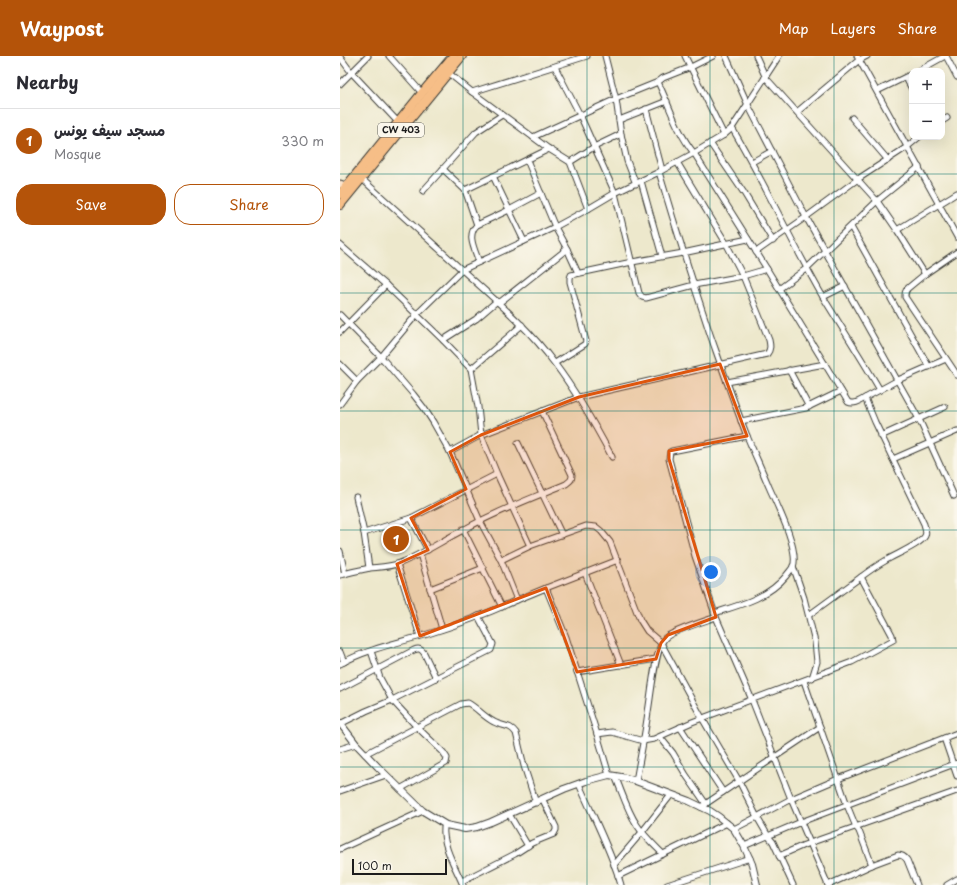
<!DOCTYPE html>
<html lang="en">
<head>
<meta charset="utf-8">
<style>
  body { margin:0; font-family:"Playpen Sans","Playpen Sans Arabic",sans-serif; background:#f2f2f3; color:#2b2b33 }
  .controls { position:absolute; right:12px; top:12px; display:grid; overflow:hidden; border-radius:8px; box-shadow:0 4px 16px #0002 }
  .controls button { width:36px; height:36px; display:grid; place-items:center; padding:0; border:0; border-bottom:1px solid #e1e1e2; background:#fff; color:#2b2b33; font:20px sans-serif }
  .scale { position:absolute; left:12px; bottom:10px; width:95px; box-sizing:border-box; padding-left:4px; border:2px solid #1c1c1c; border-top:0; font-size:11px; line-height:14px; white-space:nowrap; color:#1c1c1c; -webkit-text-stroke:3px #fbf7ec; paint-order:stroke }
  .you { position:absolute; left:371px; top:516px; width:14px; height:14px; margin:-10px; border:3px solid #fff; border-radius:50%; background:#1a73e8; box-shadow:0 0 0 6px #1a73e833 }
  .badge { display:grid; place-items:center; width:26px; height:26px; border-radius:50%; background:#b45309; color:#fff; font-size:13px; font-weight:700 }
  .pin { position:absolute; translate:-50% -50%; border:2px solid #fff; box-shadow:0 1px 4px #0006 }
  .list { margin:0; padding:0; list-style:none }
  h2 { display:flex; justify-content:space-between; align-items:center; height:52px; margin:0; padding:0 16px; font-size:17px }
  h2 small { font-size:13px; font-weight:400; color:#7c7c81 }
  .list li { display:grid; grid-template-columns:26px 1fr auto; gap:12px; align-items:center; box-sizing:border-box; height:64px; padding:0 16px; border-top:1px solid #e1e1e2 }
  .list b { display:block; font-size:15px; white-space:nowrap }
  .list p { margin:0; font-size:13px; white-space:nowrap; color:#7c7c81 }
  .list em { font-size:13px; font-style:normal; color:#7c7c81 }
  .actions { display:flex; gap:8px; padding:12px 16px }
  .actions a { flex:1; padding:9px 0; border:1px solid #b45309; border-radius:16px; text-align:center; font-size:14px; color:#b45309 }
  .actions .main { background:#b45309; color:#fff }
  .map { position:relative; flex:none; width:617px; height:829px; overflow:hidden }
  header { display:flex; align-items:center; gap:24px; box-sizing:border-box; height:56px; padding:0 20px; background:#b45309; color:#fff }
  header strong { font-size:19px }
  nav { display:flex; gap:22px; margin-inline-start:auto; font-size:14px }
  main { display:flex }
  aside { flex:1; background:#fff }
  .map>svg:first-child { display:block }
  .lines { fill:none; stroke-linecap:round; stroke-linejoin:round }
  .minor-casing { stroke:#3b3b36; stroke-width:7 }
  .tertiary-casing { stroke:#3b3b36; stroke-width:8 }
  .secondary-casing { stroke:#3b3b36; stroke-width:9 }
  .primary-casing { stroke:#3b3b36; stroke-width:10 }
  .minor { stroke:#fff; stroke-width:5 }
  .tertiary { stroke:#fff; stroke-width:6 }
  .secondary { stroke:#fbe5cf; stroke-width:7 }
  .primary { stroke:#f6be87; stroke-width:8 }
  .marked { fill:#de560d; fill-opacity:0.2; stroke:#de560d; stroke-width:3; stroke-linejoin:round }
  .grid { fill:none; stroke:#0f766e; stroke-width:1; stroke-opacity:0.55 }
  .labels { text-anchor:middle; stroke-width:3; stroke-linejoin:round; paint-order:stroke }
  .shield { fill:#fbf7ec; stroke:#5f5e5a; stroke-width:1 }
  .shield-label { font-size:9px; font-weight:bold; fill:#1c1c1c }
</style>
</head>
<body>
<header>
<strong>Waypost</strong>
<nav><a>Map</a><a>Layers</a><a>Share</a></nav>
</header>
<main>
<aside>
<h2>Nearby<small></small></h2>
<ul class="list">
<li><span class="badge">1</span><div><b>مسجد سيف يونس</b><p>Mosque</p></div><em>330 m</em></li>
</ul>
<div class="actions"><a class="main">Save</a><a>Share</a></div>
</aside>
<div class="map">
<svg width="617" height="829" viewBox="0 0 617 829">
  <rect width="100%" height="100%" fill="#fbf7ec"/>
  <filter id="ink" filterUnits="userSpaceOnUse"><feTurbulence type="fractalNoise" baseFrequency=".025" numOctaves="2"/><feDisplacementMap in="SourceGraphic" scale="8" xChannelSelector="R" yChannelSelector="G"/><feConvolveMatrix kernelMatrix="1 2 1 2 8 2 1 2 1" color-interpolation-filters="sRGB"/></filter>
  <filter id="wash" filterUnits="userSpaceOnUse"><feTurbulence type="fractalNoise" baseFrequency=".012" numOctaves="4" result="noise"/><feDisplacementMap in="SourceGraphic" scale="16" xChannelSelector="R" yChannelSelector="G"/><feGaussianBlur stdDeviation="0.9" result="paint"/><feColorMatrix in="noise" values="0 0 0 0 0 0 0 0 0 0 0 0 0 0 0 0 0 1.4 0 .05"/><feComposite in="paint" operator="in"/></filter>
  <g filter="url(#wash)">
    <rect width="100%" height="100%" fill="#ede8cc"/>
  </g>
  <g filter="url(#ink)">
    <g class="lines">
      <defs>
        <g id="minor">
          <polyline points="49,0 82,37"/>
          <polyline points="345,0 384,79"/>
          <polyline points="386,0 408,49 466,161 579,363 614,440"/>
          <polyline points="416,0 426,22 537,145 557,174"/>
          <polyline points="517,0 617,181"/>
          <polyline points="606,0 617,21"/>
          <polyline points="0,1 11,16 58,66"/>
          <polyline points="215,11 240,59 275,137 299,237 302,241 306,242 354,229 403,220 427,213"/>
          <polyline points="106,15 132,36 209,93 230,106 248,153"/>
          <polyline points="578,15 605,0"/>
          <polyline points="566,22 572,33"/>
          <path d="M318,26C329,49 337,76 354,97L427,213L508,346C514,349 520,345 525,342"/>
          <polyline points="0,28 28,0"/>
          <polyline points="537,35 572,18"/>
          <polyline points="132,36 247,0"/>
          <polyline points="306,53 322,114"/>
          <polyline points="457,56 519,4 527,0"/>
          <polyline points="512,62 548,104"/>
          <polyline points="279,64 327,45"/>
          <polyline points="602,65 607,62"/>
          <path d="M392,72C425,127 451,186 483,241C502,272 522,303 540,334"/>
          <polyline points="281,78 287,105 296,128"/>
          <polyline points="193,81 276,43 318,26 323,22 351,11 373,0"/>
          <polyline points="370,87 404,137 433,185"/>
          <polyline points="187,104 215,171 227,193 238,217"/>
          <polyline points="230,106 254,91 281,78 276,43 265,0"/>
          <polyline points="412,106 432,95"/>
          <polyline points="103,113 125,134"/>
          <path d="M319,116C335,170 352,224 370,278C382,312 394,347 407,380C414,397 422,414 429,431C436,447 460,494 453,511C451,514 448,517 446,520C428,542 400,549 374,557"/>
          <polyline points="153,120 184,185"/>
          <path d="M22,123C55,153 88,183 121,213C154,243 188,271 215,308C237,337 255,369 272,401"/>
          <polyline points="301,125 322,200"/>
          <polyline points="83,135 136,76 162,59"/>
          <polyline points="137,169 125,134 209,93"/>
          <polyline points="511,171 589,311"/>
          <polyline points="0,189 46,229 103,284 131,313 138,351 141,379 110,396"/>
          <polyline points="416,196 466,161 518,123 567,91 579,81"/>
          <path d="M617,196L585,218L568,232C565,235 565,237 565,241L617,319"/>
          <path d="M139,206C135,194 126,179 137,169L169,154L201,137"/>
          <polyline points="585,218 557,174 617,137"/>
          <polyline points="439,233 467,212 537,145 579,111"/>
          <polyline points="483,241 505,230"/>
          <polyline points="159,247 227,193"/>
          <polyline points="0,259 41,301 73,338 84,352 93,366 110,396 140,465 161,504 177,544 206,532 226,581 257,678 269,719"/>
          <polyline points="0,276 46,229"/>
          <polyline points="103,284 136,263 157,245"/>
          <polyline points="215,307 245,288 246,285 230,226 230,222 231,219 292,206 343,197 408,183"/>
          <polyline points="0,308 17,325"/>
          <polyline points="131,313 182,269"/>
          <polyline points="449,314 469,351"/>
          <polyline points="387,326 485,308"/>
          <polyline points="0,348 17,325 41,301 77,258 122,214 215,171 248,153 275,137 319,116 354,97 384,79 392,72 439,0"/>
          <polyline points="401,365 466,352 501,335"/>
          <polyline points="407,380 332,395 330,396 329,403 355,500 376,561 412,644 451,743 488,829"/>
          <polyline points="541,380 605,351"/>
          <polyline points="178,387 222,479"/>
          <polyline points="553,403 617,375"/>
          <polyline points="16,441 24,477 29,512"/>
          <polyline points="71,462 88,494"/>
          <polyline points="123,473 162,551"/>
          <polyline points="24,477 71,462 157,418"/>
          <path d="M190,490L157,418L141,379L239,341L427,298C431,293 430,289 429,284L403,220L386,187L337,106"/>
          <polyline points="0,495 5,518"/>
          <polyline points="80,498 102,573"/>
          <polyline points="161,504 190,490 246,470 256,471 261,475 270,486 300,564 307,575 321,587 362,662 399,725 417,761 428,780 433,786 453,829"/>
          <polyline points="57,508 80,580"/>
          <polyline points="453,510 464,542 475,586 477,606 472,622"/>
          <polyline points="245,517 281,609"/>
          <path d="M0,519C10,516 20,514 30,512C40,511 50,511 60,507C83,498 103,484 125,473C157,455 192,442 226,428C230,425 232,424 232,419L202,355"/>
          <polyline points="206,532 278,504"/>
          <polyline points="90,533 143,512"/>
          <polyline points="469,559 521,521"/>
          <polyline points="31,595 40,622 52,644 77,671 103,696 107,702 106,707 60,733"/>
          <polyline points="0,596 4,606"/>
          <path d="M0,608C27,593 58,587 88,578C117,569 149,557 177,544"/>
          <polyline points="237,616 316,603"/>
          <polyline points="464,625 507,749 516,771 519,775 532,809"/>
          <path d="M0,633L74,594C79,592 81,593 84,597L96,622"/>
          <polyline points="0,668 26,655 52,644 151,594 153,588 138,560"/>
          <polyline points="340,671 383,736"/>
          <path d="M257,678L272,676L303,685L314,683L352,666L512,606L553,584L552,579L521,521C529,515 536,510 545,505C554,499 580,489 585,480C587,476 585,472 584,468L535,366L525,342L558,324L606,303"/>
          <polyline points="320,681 333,697 346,719 366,748"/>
          <polyline points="604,682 617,720"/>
          <polyline points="0,693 16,688"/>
          <path d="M25,698L121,648L128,647C137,652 144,661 154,666C163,671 170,668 176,677L184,710L196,747"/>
          <path d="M275,720C282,736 287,754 297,769C304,780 314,789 323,798"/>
          <path d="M296,725C300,702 305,679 308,656C311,640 315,592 325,582C332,575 365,565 376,561"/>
          <path d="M239,728C253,761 271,794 281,829"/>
          <polyline points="0,735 46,719"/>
          <polyline points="361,751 435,701 480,671"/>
          <polyline points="169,758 188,790"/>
          <path d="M106,769L104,771C102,790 116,812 123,829"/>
          <polyline points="394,773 451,743 498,723 617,677"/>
          <polyline points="404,790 461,766 617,707"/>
          <polyline points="0,793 83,755"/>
          <polyline points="439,800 464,789 617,735"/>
          <polyline points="274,809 302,776 331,739"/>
          <polyline points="278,820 387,767"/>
          <polyline points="122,825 175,798 192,787 214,778 216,774 216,771 203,744"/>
          <polyline points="327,829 410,802"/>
          <path d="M488,829L534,808L558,799C562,799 564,800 567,804L577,829"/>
          <polyline points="607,829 617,823"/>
        </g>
        <polyline id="tertiary" points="0,667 16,688 38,711 83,755 106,769 125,773 137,771 151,766 224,733 246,725 269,719 281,721 293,724 349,745 370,755 379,761 394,773 404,790 412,808 417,829"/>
        <polyline id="secondary" points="0,128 11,132"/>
        <g id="primary">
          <polyline points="0,138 82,37 113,0"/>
          <polyline points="0,149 122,0"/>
        </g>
      </defs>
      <use href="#minor" class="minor-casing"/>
      <use href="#tertiary" class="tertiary-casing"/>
      <use href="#secondary" class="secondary-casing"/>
      <use href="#primary" class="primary-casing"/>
      <use href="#minor" class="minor"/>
      <use href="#tertiary" class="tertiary"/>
      <use href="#secondary" class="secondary"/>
      <use href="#primary" class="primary"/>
    </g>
  </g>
  <path class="marked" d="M380,308L407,380L329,395V403L376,561L328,579L321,587L316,603L237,616L206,532L80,580L57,508L88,494L71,462L126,433L110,396L141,379L239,341Z"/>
  <path class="grid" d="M123,0V829M247,0V829M370,0V829M494,0V829M0,118H617M0,237H617M0,355H617M0,474H617M0,592H617M0,711H617"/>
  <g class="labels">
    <rect class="shield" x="38" y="67" width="46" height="14" rx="3"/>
    <g class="shield-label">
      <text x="61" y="77">CW 403</text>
    </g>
  </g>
</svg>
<div class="controls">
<button>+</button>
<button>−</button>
</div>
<div class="scale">100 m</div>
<div class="you"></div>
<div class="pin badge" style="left:56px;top:483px">1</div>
</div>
</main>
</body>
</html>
